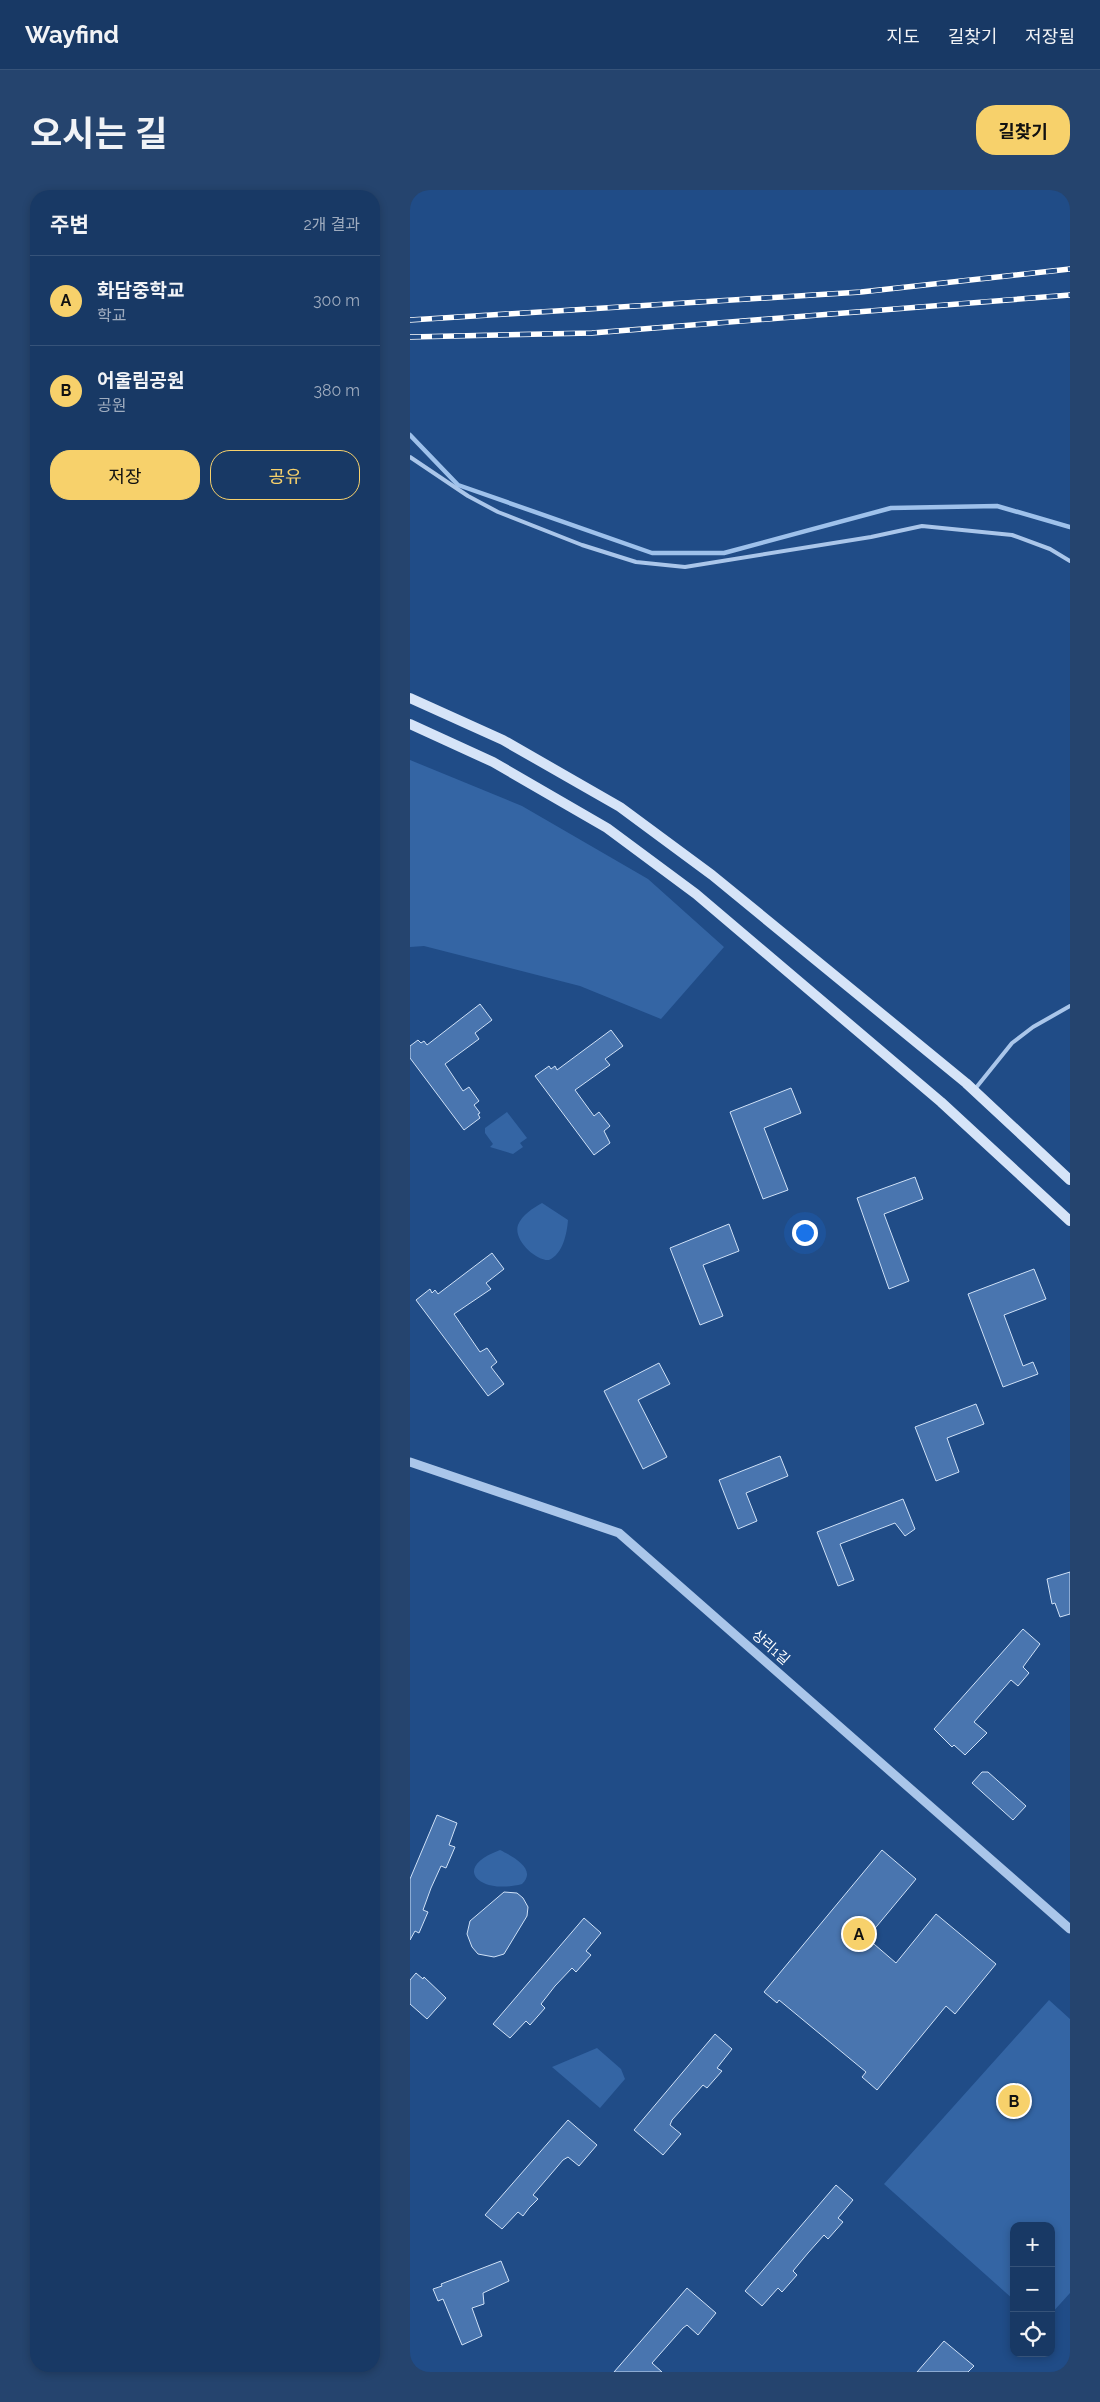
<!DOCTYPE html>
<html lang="ko">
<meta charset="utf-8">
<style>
body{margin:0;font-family:Raleway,"Noto Sans KR",sans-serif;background:#25446e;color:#f1f3f6}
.controls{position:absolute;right:15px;bottom:15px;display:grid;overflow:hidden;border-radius:10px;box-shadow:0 2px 8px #0003}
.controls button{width:45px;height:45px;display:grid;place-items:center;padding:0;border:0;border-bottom:1px solid #365379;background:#183965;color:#f1f3f6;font:25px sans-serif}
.you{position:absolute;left:394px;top:1042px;width:18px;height:18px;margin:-12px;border:4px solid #fff;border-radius:50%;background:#1a73e8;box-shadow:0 0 0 8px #1a73e833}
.badge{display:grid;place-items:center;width:32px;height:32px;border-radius:50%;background:#f7d16b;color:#111;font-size:16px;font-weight:700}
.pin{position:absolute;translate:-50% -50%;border:2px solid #fff;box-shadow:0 1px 5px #0006}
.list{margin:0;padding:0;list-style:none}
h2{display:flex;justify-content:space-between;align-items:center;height:65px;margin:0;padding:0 20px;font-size:21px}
h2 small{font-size:16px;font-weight:400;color:#9facbf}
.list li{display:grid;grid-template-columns:32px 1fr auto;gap:15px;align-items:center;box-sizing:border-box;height:90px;padding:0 20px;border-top:1px solid #365379}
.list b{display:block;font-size:19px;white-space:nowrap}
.list p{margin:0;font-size:16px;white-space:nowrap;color:#9facbf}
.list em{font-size:16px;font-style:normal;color:#9facbf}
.actions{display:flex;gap:10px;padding:15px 20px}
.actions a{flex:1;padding:11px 0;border:1px solid #f7d16b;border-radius:20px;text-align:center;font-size:18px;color:#f7d16b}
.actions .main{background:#f7d16b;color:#111}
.icon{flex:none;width:28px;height:28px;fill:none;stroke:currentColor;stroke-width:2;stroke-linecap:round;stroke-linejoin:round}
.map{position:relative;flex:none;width:660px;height:2182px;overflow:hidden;border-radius:20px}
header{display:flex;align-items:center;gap:30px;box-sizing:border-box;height:70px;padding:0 25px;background:#183965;border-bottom:1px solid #365379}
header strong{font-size:24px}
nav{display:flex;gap:28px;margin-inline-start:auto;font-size:18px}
.intro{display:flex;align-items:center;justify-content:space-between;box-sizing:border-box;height:120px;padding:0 30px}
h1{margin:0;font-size:35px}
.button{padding:12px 22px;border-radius:20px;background:#f7d16b;color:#111;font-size:18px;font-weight:700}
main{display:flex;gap:30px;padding:0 30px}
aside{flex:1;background:#183965;border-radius:20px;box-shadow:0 2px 8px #0003}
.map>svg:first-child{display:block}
.green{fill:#3465a4}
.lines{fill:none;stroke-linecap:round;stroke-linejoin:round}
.stream{stroke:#9ec1eb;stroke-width:4.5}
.building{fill:#4975af;stroke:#cfe1f7}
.service{stroke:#aac6ea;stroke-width:4}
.tertiary{stroke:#aac6ea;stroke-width:9}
.secondary{stroke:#d6e4f8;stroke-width:10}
.rail-casing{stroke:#fff;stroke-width:5.5}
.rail{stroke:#204c87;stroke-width:4;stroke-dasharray:11;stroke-linecap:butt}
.labels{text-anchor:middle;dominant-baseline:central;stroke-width:5;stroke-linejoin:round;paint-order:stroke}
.street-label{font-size:14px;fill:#fff;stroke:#204c87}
</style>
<header>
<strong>Wayfind</strong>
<nav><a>지도</a><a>길찾기</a><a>저장됨</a></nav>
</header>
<div class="intro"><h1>오시는 길</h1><a class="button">길찾기</a></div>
<main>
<aside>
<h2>주변<small>2개 결과</small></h2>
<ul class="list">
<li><span class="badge">A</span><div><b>화담중학교</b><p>학교</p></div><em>300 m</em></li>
<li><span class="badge">B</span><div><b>어울림공원</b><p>공원</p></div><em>380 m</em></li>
</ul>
<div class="actions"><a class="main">저장</a><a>공유</a></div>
</aside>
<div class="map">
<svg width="660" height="2182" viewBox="0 0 660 2182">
<rect width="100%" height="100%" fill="#204c87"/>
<path class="green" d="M0,570L112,616L238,689L314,757L251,829L170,796L14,756L0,757Z
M97,922L117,948L110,953L113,957L103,964L80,957L83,954L75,943V938Z
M132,1013L158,1030C157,1043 153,1064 139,1070C126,1071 103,1050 108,1035C112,1025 123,1018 132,1013Z
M90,1660C102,1666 128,1679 112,1694C72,1705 39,1679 90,1660Z
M639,1810L660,1829V2103L641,2124V2036H604V2110L474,1994Z
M187,1858L211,1879L215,1889L190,1918L142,1877Z"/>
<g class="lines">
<path class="stream" d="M0,245L48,295L242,363H314L481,318L587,316L660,337"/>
</g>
<path class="building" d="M70,814L82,830L65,843L69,849L35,874L53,901L59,897L69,911L64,915L70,923L68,924L70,928L54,940L0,868V856L8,850L11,853L14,851L17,855Z
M201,840L213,856L195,869L200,875L165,900L184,926L189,922L200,936L194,941L200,953L184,965L125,886L139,876L141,879L145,876L147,880Z
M381,898L391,923L354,938L378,1000L353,1009L320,922Z
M505,987L513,1009L474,1024L499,1091L479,1099L447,1008Z
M319,1034L329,1061L293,1075L313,1126L290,1135L260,1058Z
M82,1063L94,1079L76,1093L81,1099L44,1124L70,1162L77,1158L87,1172L81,1177L94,1194L78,1206L6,1110L20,1099L22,1103L25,1100L28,1104Z
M624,1079L636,1109L594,1125L613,1176L623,1172L628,1184L593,1197L558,1104Z
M249,1173L260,1194L228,1210L257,1267L233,1279L194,1201Z
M566,1214L574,1234L537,1248L549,1282L526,1291L505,1237Z
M370,1266L378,1286L336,1303L347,1331L328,1339L309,1290Z
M493,1309L505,1339L495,1346L485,1333L430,1354L444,1390L428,1396L407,1342Z
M660,1382V1424L650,1427L645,1413L642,1414L637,1389Z
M613,1439L630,1454L613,1477L619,1483L608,1496L601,1490L564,1532L577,1543L555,1565L544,1555L542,1557L524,1539Z
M572,1582H578L616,1616L603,1630L562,1593Z
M27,1625L47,1633L39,1655L45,1657L36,1678L31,1676L21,1698L13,1720L18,1722L9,1743L5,1741L0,1750V1689Z
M472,1660L506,1689L457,1748L486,1773L526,1724L586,1774L545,1824L536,1816L467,1900L452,1887L456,1882L369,1810L367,1813L354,1802Z
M94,1702L107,1703L113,1708L118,1717L117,1726L94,1764L84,1767L68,1764L62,1757L57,1744L60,1731Z
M174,1728L191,1743L176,1761L181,1765L166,1782L162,1778L145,1796L131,1814L135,1818L120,1835L116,1831L100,1848L83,1834Z
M6,1783L13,1789L14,1787L36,1808L17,1829L0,1814V1790Z
M305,1844L322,1859L307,1878L312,1881L297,1898L293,1895L262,1930L260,1935L271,1944L253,1965L224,1940Z
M158,1930L187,1955L169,1976L158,1967L153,1970L123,2005L128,2009L119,2018L113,2026L108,2022L92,2039L75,2025Z
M426,1995L443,2010L428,2028L433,2032L418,2049L414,2045L398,2063L383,2081L387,2085L372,2102L368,2098L352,2116L335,2101Z
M91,2071L99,2091L73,2103L74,2114L62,2118L72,2146L52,2155L33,2109L28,2111L23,2099L32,2096L31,2094Z
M277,2098L306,2123L288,2145L277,2135L273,2138L242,2173L252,2182H204Z
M534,2151L564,2176L558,2182H507Z"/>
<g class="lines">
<path class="service" d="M0,267L58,306L88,322L172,355L226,372L275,377L461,347L512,336L602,345L640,359L660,371
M565,899L602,853L623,837L660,816"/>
<path class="tertiary" d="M0,1272L209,1343L660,1739"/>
<path class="secondary" d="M0,508L93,550L210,617L302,685L556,893L660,990
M0,534L83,572L197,638L286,704L531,912L660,1031"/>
<defs>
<path id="rail" d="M0,130L451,102L660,79
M0,147L182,143L660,105"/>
</defs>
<use href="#rail" class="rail-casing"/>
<use href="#rail" class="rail"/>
</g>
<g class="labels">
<g class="street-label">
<text transform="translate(361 1457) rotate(41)">상리1길</text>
</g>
</g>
</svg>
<div class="controls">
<button>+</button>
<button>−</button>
<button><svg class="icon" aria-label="locate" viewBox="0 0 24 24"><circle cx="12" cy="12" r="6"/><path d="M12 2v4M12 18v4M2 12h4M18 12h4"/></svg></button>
</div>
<div class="you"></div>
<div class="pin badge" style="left:449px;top:1744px">A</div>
<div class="pin badge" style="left:604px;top:1911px">B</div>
</div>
</main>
